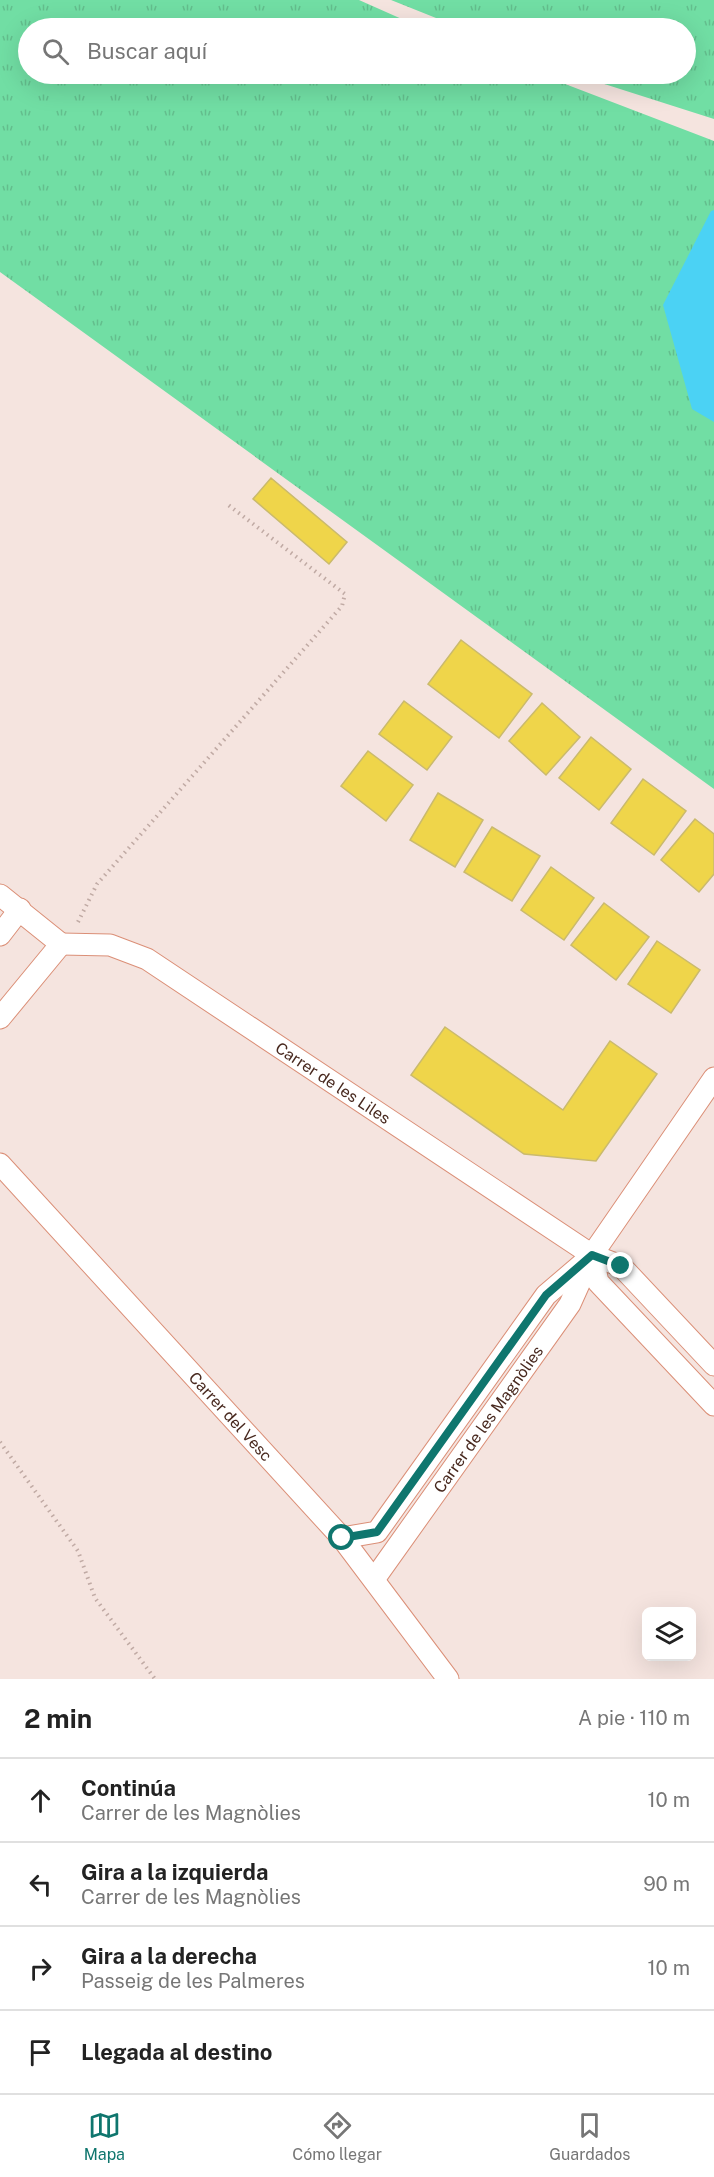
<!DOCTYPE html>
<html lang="es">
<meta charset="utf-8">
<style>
body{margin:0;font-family:"Public Sans",sans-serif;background:#f2f2f2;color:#222}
.controls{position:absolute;right:18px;bottom:18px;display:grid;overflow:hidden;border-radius:9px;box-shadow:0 6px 24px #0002}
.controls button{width:54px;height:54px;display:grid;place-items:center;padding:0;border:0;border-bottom:2px solid #e0e0e0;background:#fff;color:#222;font:30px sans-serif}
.stop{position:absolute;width:18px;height:18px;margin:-14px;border:4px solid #0f766e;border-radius:50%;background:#fff}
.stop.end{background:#0f766e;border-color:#fff;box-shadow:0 2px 6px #0008}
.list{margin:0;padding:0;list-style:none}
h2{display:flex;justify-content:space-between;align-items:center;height:78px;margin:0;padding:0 24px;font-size:26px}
h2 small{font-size:20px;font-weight:400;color:#767676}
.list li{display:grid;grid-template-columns:39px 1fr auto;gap:18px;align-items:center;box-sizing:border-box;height:84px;padding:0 24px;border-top:2px solid #e0e0e0}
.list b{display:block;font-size:22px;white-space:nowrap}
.list p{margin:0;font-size:20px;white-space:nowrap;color:#767676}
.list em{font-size:20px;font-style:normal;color:#767676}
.icon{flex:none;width:33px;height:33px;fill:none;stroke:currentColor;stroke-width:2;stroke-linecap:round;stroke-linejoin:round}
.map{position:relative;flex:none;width:714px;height:1679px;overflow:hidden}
.search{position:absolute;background:#fff;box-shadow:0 6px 24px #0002;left:18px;right:18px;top:18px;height:66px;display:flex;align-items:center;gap:15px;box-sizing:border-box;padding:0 21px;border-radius:33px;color:#767676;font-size:22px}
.sheet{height:414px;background:#fff}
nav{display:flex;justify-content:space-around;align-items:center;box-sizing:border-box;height:84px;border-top:2px solid #e0e0e0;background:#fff;font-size:16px;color:#767676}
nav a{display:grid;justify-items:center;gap:3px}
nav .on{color:#0f766e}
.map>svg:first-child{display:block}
.grass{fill:url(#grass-tufts)}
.water{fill:#4bd2f4}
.building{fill:#efd54a;stroke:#caba6d;stroke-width:1.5}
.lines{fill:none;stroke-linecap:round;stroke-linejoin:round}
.minor-casing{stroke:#db8f77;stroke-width:23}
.path{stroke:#c0aaa4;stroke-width:4;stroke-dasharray:1.5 4.5;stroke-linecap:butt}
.minor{stroke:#fff;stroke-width:21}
.route{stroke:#0f766e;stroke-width:8}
.labels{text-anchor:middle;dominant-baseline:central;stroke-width:4.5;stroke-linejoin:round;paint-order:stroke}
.street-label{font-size:16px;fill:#48291f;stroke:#fff}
</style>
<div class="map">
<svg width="714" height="1679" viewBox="0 0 714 1679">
<defs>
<pattern id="grass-tufts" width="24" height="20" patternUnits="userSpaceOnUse" patternTransform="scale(1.5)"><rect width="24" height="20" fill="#71dea4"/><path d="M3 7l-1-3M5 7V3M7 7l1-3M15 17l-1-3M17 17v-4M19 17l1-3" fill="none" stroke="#63be8d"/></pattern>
</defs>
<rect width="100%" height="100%" fill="#f5e4df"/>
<path class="grass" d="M0,0H359L422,28H28V74H539L714,141V789L0,272Z
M391,0H714V119L573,74H686V28H461Z"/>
<path class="water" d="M714,210V422L692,409L663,305L711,211Z"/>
<path class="building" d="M271,478L347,542L329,564L253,499Z
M461,640L532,694L499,738L428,684Z
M404,701L452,737L427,770L379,734Z
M542,703L580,737L546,775L509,741Z
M591,737L631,769L599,810L559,778Z
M368,751L413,785L386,821L341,786Z
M643,779L686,811L654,855L611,823Z
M438,793L483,820L455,867L410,840Z
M695,819L714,834V874L699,892L661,860Z
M492,827L540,856L512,901L464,872Z
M551,867L594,898L564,940L521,910Z
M604,903L649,937L616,980L571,945Z
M657,941L700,970L671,1013L628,984Z
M445,1027L563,1110L610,1041L657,1074L596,1161L524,1154L411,1075Z"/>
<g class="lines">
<defs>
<g id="minor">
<path d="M0,895L61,944"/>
<path d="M0,935L20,909"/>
<path id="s1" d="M61,944L110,945L147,959L592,1255L621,1266L714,1365"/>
<path d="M0,1018L61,944"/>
<path id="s2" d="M0,1164L342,1538L448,1679"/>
<path d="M592,1255L598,1282L714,1405"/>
<path d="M342,1538L377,1532L546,1295L587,1260"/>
<path id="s3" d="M375,1578L570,1304L592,1255L714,1078"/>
</g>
</defs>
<use href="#minor" class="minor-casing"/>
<path class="path" d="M78,922L97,884L342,606L345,594L227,504
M0,1442L78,1551L95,1598L155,1679"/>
<use href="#minor" class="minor"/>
</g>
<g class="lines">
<path class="route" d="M342,1538L377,1532L546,1295L592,1255L621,1266"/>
</g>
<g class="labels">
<g class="street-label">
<text stroke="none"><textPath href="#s1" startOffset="312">Carrer de les Liles</textPath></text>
<text stroke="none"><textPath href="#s2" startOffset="342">Carrer del Vesc</textPath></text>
<text stroke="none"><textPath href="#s3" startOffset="195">Carrer de les Magnòlies</textPath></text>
</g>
</g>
</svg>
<div class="controls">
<button><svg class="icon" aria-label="layers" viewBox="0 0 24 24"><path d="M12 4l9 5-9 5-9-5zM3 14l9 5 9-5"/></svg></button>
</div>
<div class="stop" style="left:342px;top:1538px"></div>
<div class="stop end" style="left:621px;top:1266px"></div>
<div class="search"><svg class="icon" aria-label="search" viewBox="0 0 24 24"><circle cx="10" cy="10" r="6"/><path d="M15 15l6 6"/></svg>Buscar aquí</div>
</div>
<section class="sheet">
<h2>2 min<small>A pie · 110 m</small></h2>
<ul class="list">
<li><svg class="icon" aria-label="ahead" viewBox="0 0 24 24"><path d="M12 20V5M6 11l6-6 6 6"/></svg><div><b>Continúa</b><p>Carrer de les Magnòlies</p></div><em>10 m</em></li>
<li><svg class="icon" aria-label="left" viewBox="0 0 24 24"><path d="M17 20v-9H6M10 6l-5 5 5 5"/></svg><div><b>Gira a la izquierda</b><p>Carrer de les Magnòlies</p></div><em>90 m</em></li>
<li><svg class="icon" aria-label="right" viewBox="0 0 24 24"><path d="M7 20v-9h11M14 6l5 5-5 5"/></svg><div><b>Gira a la derecha</b><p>Passeig de les Palmeres</p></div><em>10 m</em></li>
<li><svg class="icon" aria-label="arrive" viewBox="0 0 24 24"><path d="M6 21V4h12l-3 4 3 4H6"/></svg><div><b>Llegada al destino</b></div></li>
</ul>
</section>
<nav>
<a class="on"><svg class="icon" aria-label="map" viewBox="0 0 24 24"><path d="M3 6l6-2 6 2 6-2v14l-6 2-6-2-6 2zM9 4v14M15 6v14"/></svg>Mapa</a>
<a><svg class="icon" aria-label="directions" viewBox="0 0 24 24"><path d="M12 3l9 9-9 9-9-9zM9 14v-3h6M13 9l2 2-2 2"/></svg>Cómo llegar</a>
<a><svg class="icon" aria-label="saved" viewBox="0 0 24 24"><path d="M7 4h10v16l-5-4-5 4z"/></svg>Guardados</a>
</nav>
